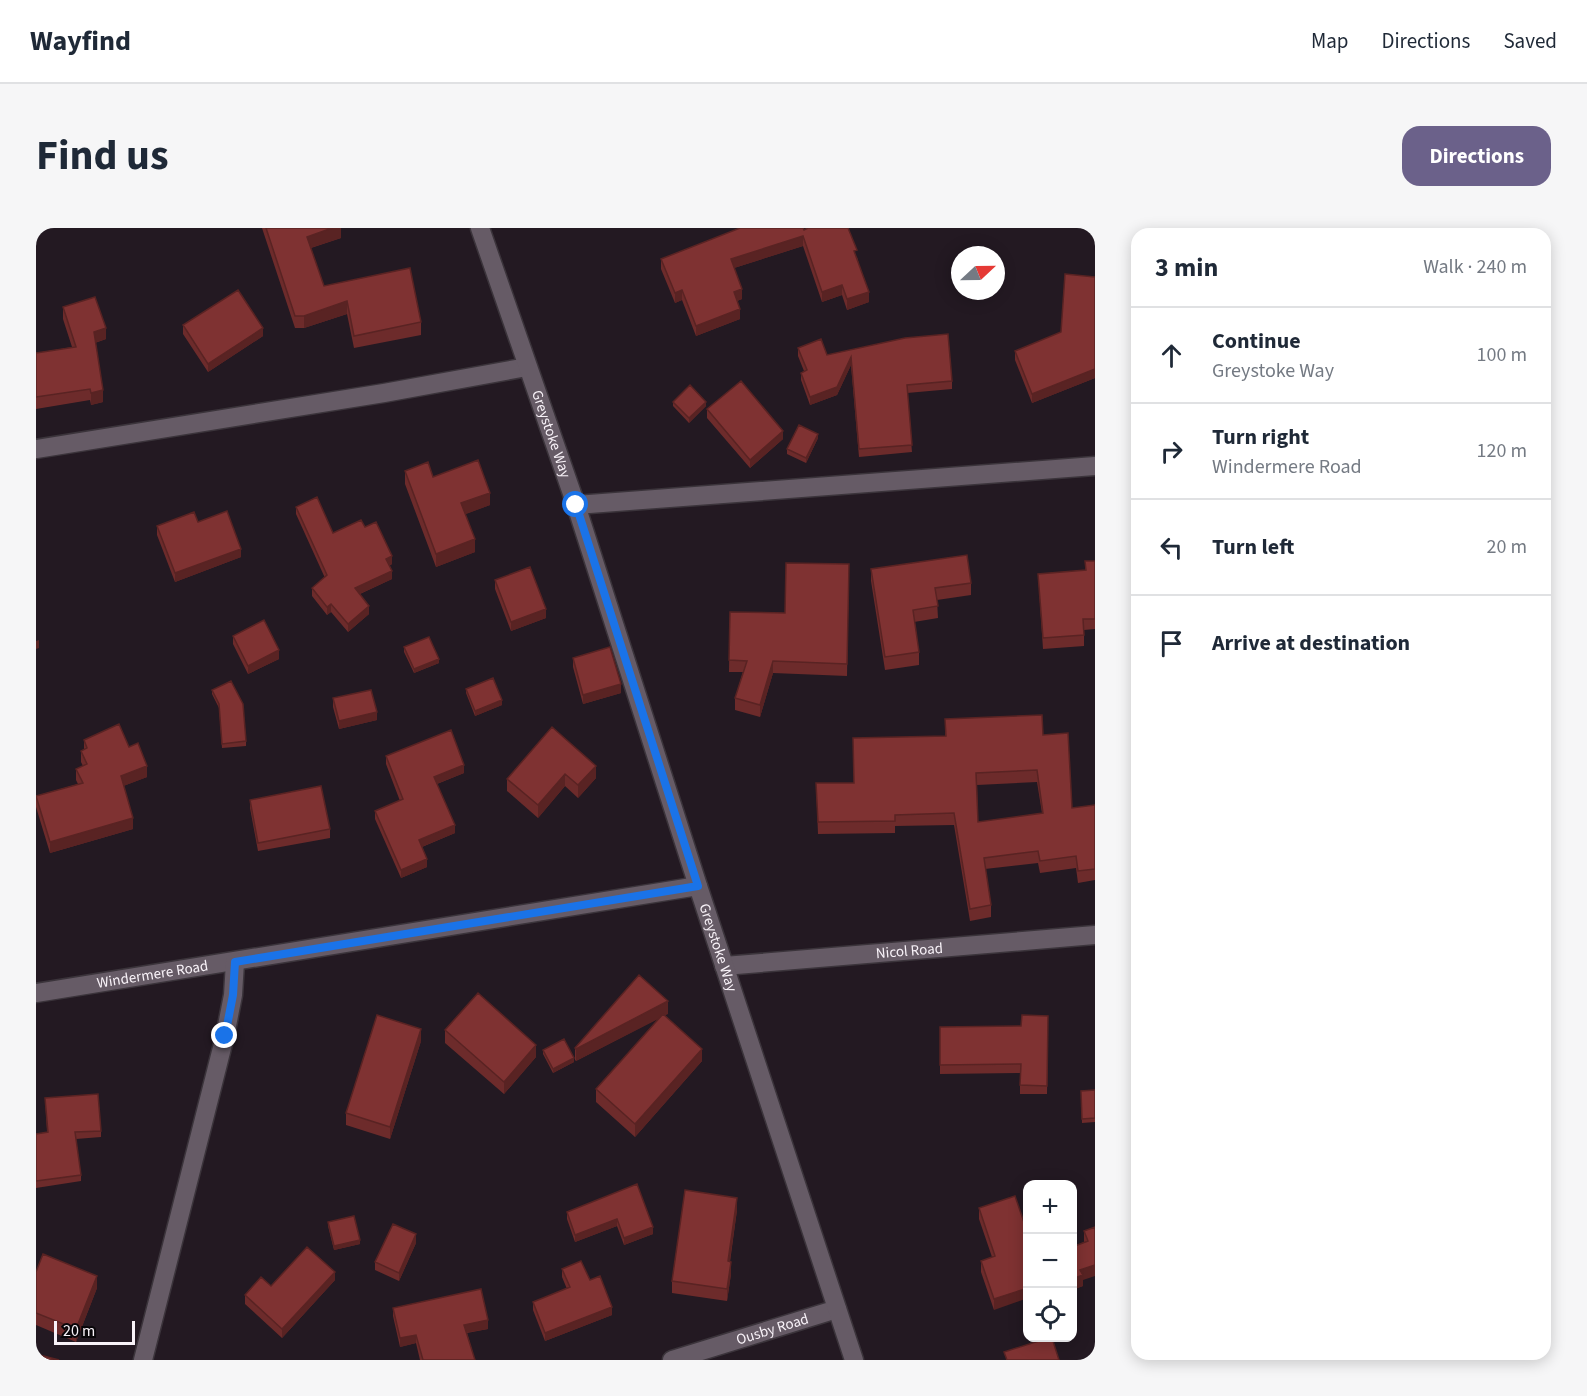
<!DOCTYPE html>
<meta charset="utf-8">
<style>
body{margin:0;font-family:"Source Sans 3",sans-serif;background:#f6f6f7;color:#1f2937}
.controls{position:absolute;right:18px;bottom:18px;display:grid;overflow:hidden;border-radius:12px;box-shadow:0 3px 15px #0003}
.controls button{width:54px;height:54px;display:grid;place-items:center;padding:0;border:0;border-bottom:2px solid #e0e1e3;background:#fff;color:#1f2937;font:30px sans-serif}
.compass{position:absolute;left:915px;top:18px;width:54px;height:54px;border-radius:50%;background:#fff;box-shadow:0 3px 15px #0003;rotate:68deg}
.scale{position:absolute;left:18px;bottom:15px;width:81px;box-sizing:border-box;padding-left:6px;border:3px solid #f8f2f8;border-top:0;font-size:16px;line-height:21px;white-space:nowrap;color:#f8f2f8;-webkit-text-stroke:4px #090609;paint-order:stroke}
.stop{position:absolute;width:18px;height:18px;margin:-14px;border:4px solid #1a73e8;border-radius:50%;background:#fff}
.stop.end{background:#1a73e8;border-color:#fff;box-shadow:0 2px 6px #0008}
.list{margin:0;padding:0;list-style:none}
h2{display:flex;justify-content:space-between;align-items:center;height:78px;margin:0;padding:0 24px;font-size:26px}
h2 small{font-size:20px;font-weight:400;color:#747a83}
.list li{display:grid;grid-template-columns:39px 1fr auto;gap:18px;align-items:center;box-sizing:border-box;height:96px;padding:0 24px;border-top:2px solid #e0e1e3}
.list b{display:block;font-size:22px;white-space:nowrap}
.list p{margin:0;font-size:20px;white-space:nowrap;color:#747a83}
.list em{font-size:20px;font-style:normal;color:#747a83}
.icon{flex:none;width:33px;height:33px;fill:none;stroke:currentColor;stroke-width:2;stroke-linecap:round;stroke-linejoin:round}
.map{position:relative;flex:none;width:1059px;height:1132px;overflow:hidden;border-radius:18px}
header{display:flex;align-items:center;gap:36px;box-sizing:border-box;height:84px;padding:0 30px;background:#fff;border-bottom:2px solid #e0e1e3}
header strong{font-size:28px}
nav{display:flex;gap:33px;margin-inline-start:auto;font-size:21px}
.intro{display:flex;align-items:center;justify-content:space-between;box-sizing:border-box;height:144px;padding:0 36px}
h1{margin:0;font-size:42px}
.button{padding:15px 27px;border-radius:18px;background:#6b618a;color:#fff;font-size:21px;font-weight:700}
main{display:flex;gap:36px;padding:0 36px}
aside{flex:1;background:#fff;border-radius:18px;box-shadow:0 3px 15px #0003}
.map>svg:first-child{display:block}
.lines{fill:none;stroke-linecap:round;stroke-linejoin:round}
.minor-casing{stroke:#3b343b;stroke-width:21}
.tertiary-casing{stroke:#3b343b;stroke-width:21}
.minor{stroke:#665b66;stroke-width:18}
.tertiary{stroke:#665b66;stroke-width:18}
.wall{fill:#6d2b2b;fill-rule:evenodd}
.shaded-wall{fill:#592323}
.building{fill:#7f3232;stroke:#592323;stroke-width:1.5;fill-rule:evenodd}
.route{stroke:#1a73e8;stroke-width:8}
.labels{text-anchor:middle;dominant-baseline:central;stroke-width:6;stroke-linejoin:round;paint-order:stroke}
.street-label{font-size:15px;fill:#f8f2f8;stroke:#090609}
</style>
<header>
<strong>Wayfind</strong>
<nav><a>Map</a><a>Directions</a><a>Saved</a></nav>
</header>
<div class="intro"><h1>Find us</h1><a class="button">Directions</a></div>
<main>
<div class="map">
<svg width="1059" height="1132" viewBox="0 0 1059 1132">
<rect width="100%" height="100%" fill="#231922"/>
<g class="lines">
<defs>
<g id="minor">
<path d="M0,221L348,165L491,139"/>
<path d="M540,277L1059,238"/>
<path id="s1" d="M688,738L1059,707"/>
<path id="s2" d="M0,765L662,658"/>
<path d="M107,1132L189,808L197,767L199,734"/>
<path id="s3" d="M636,1132L801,1081"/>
</g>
<g id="tertiary">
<path id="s4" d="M444,0L540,277L662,658L818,1132"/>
</g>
</defs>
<use href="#minor" class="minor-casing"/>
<use href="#tertiary" class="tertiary-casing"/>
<use href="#minor" class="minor"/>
<use href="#tertiary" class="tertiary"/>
</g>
<path class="wall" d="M226,0H305V10L275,20L288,58L385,94V107L318,120L311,86L268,100H259Z
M768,2L821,29L833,74L811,82L806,67L786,74L767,18L698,40L706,71L701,73L704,91L660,108L646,72L639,75L625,41V31Z
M1059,49V150L996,175L979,132V123L1025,104Z
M27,79L70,111L59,115L67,174L55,177L54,172L0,181V125L36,119L27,91Z
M147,97L227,108L172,144L147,106Z
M762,120L916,153V161L871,165L876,224L823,229L815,137L801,167L774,177L765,152V145L768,143L762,128Z
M637,174L670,178L653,195L637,178Z
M671,181L747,211L714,240L671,190Z
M782,210L770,235L751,226V221Z
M369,243L397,249L454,277L429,286L439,324L400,339L369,256Z
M260,279L297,305L329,299L356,336L353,338L356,351L324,366L333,386L312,404L295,384L291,387L276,368V360L289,350L260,286Z
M162,294L205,329L139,354L121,307V298Z
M1049,333H1059V401L1048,402V418L1007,421L1002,346L1049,342Z
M813,336L811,448L737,445L724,489L699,482V470L707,444H693L694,384L749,385Z
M835,341L935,355V367L901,372L902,390L878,394L883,424V437L849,442L835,353Z
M459,352L510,390L475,403L459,361Z
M197,408L243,431L212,446L197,416Z
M368,419L403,435L378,445L368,424Z
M537,430L585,465L547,476L537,439Z
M430,461L466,477L439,488L430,465Z
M176,462L210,513V518L186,520L183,480L176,466Z
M297,470L341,492L303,501L297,479Z
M909,491L1007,507L1036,580L1059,577V652L1042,655L1040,640L1004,645L1002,635L949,641L955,677V689L934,693L918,597L859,598V605L782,606L780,555H818L909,508ZM1001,554L1006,585L942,594L941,557Z
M516,499L560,550L542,570L529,558L502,590L471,563V551Z
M48,512L93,519L111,549L87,558L97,601L14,625L0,579V568L42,556L40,552V541L47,538L45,534V523L48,522Z
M350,528L428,545L401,556L419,605L386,619L391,639L365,650L339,591V583L364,573L350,536Z
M214,572L294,601V610L222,623L214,580Z
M632,786L629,787L666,833L599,909L560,874V861L623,790L540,833L539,832V820Z
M1012,788L1011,866H984V845L904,846V799L985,798Z
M409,802L500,829L468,866L409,815Z
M385,813L354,911L310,897V885Z
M507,822L538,834L517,845L507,826Z
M1059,862V894L1046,895L1045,863Z
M9,870L65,903V909L40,911L45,947V953L0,960V906L11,904Z
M601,956L617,1006L588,1017L581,998L539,1014L531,991V984Z
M943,980L992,1006L958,1082L945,1044V1033L956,1029L943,991Z
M701,982L694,1034L695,1046L691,1073L636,1065V1053Z
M292,994L324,1016L298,1022L292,998Z
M1059,999L1047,1052V1058L1036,1062V1019L1048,1014V1003Z
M380,1015L363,1053L339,1042V1034Z
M526,1041L554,1052L576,1087L509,1113L497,1082V1074L531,1061L526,1049Z
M0,1044L61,1060L40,1114L0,1097Z
M299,1052L246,1110L209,1076V1067L235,1058Z
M357,1080L452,1101L431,1105L439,1132H384L380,1115L364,1119L357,1088Z"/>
<path class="shaded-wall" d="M296,0H305V10L271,21V9Z
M767,8V18L695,41V31Z
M806,57V67L786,74V64Z
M706,61V71L698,74V64Z
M646,62V72L639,75V65Z
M833,64V74L811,82V71Z
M311,73V86L268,100V88Z
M704,81V91L660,108V98Z
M70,100V111L58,115V104Z
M227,100V108L172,144V136Z
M815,129V137L801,167L774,177V169Z
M1059,141V150L996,175V166Z
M67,162V174L55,177V165Z
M670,174V178L653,195V190Z
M747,203V211L714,240V232Z
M782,206V210L770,235V230Z
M454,265V277L425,288V275Z
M439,311V324L400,339V326Z
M205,321V329L139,354V345Z
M356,328V336L350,339V331Z
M356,343V351L319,368V360Z
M295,376V384L291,387V379Z
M333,378V386L312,404V396Z
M510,381V390L475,403V394Z
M3,412V420L0,421V413Z
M243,422V431L212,446V438Z
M403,431V435L378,445V441Z
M737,433V445L724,489V477Z
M585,456V465L547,476V467Z
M466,472V477L439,488V483Z
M341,484V492L303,501V493Z
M428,537V545L398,557V549Z
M111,538V549L85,559V548Z
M560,538V550L542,570V557Z
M529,546V558L502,590V577Z
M97,590V601L14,625V614Z
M419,597V605L383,620V612Z
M391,631V639L365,650V642Z
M632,773V786L540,833V821Z
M385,801V813L354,911V899Z
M500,817V829L468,866V854Z
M666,821V833L599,909V896Z
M538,830V834L517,845V841Z
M701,970V982L692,1046V1033Z
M581,991V998L539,1014V1007Z
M617,999V1006L588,1017V1010Z
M380,1006V1015L363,1053V1045Z
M324,1012V1016L298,1022V1018Z
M695,1034V1046L691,1073V1061Z
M1059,1037V1048L1047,1052V1058L1036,1062V1051L1044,1042Z
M299,1044V1052L246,1110V1101Z
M61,1048V1060L40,1114V1101Z
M992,1060V1070L958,1082V1071Z
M576,1079V1087L509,1113V1105Z
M452,1092V1101L428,1105V1097Z
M380,1107V1115L364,1119V1110Z"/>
<path class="building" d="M230,0H296L271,9L288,58L374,40L385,94L318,108L311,73L268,88H259Z
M704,0H767L768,2L772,0H812L821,22L818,23L833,64L811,71L806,57L786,64L767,8L695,31L706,61L698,64L704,81L660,98L646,62L639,65L625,31Z
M1029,46L1059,49V141L996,166L979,123L1025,104Z
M202,62L227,100L172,136L147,97Z
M59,69L70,100L58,104L67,162L55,165L54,161L0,169V125L40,119L27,79Z
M912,106L916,153L871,157L876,217L823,221L815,129L801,159L774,169L765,145L771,142L762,120L785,111L791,127L869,110Z
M705,153L747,203L714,232L671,181Z
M654,157L670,174L653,190L637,174Z
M763,197L782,206L770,230L751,221Z
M442,232L454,265L425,275L439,311L400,326L369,243L392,234L397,249Z
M281,269L297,305L325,292L329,299L340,294L356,328L350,331L356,343L319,360L333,378L312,396L295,376L291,379L276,360L291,347L260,279Z
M191,283L205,321L139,345L121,298L158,284L162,294Z
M931,327L935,355L899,360L902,378L877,382L883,424L849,429L835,341Z
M1049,333H1059V391H1047L1048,407L1007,410L1002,346L1050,342Z
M750,335L813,336L811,436L737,433L724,477L699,470L711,433L693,432L694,384L749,385Z
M494,339L510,381L475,394L459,352Z
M228,392L243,422L212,438L197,408Z
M393,409L403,431L378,441L368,419Z
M574,419L585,456L547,467L537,430Z
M457,450L466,472L439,483L430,461Z
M195,453L207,476L210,513L186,516L183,476L176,462Z
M335,462L341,484L303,493L297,470Z
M1006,487L1007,507L1032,505L1036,580L1059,577V641L1042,643L1040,628L1004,633L1002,623L948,630L955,677L934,681L918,585L859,587V593L782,594L780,555H818L817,510L910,508L909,491ZM1001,542L1007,585L942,594L940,545Z
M83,496L93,519L102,515L111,538L85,548L97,590L14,614L0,568L47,555L40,541L51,536L45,523L51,520L48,512Z
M516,499L560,538L542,557L529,546L502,577L471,551Z
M415,502L428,537L398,549L419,597L383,612L391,631L365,642L339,583L367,571L350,528Z
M285,558L294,601L222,615L214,572Z
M603,747L632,773L540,821L539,820Z
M442,765L500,817L468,854L409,802Z
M627,786L666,821L599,896L560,861Z
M341,787L385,801L354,899L310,885Z
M986,787L1012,788L1011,858L984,857L985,836L904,837V799L985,798Z
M528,811L538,830L517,841L507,822Z
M1059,862V890L1046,891L1045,863Z
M62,866L65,903L39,904L45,947L0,953V906L12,904L9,870Z
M601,956L617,999L588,1010L581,991L539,1007L531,984Z
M649,962L701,970L692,1033L695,1034L691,1061L636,1053Z
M979,968L992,1006V1060L958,1071L945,1033L959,1028L943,980Z
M318,988L324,1012L298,1018L292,994Z
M357,996L380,1006L363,1045L339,1034Z
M1059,999V1037L1044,1042L1047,1047L1036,1051V1019L1052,1013L1048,1003Z
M271,1019L299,1044L246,1101L209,1067L225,1049L235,1058Z
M7,1026L61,1048L40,1101L0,1085V1044Z
M545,1033L554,1052L564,1048L576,1079L509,1105L497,1074L534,1059L526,1041Z
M445,1061L452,1092L428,1097L439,1132H387L380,1107L364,1110L357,1080Z
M1012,1110H1016L1023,1132H971L968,1124Z
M0,1126L23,1132H0Z"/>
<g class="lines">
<path class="route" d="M189,808L197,767L199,734L662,658L540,277"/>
</g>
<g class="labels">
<g class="street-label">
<text stroke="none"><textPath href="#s4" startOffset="218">Greystoke Way</textPath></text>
<text stroke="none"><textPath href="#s4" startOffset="758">Greystoke Way</textPath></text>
<text stroke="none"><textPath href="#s1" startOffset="186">Nicol Road</textPath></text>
<text stroke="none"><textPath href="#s2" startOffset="118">Windermere Road</textPath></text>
<text stroke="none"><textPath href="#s3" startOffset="105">Ousby Road</textPath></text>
</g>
</g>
</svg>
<div class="controls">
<button>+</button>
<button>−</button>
<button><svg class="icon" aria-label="locate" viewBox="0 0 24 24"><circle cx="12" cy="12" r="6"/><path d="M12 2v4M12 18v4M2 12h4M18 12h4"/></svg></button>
</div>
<svg class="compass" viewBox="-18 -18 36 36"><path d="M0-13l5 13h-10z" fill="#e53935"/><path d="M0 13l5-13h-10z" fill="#747a83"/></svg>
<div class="scale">20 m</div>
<div class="stop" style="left:540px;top:277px"></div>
<div class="stop end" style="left:189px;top:808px"></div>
</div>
<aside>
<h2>3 min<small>Walk · 240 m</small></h2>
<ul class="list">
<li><svg class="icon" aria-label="ahead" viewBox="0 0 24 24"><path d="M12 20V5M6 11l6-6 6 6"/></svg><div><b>Continue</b><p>Greystoke Way</p></div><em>100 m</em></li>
<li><svg class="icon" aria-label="right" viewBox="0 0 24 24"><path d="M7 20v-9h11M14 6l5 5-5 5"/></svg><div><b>Turn right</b><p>Windermere Road</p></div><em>120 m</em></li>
<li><svg class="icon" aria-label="left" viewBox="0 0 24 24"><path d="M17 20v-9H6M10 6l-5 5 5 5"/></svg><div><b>Turn left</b></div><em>20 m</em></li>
<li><svg class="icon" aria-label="arrive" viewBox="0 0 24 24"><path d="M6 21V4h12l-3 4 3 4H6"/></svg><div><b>Arrive at destination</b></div></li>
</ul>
</aside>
</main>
